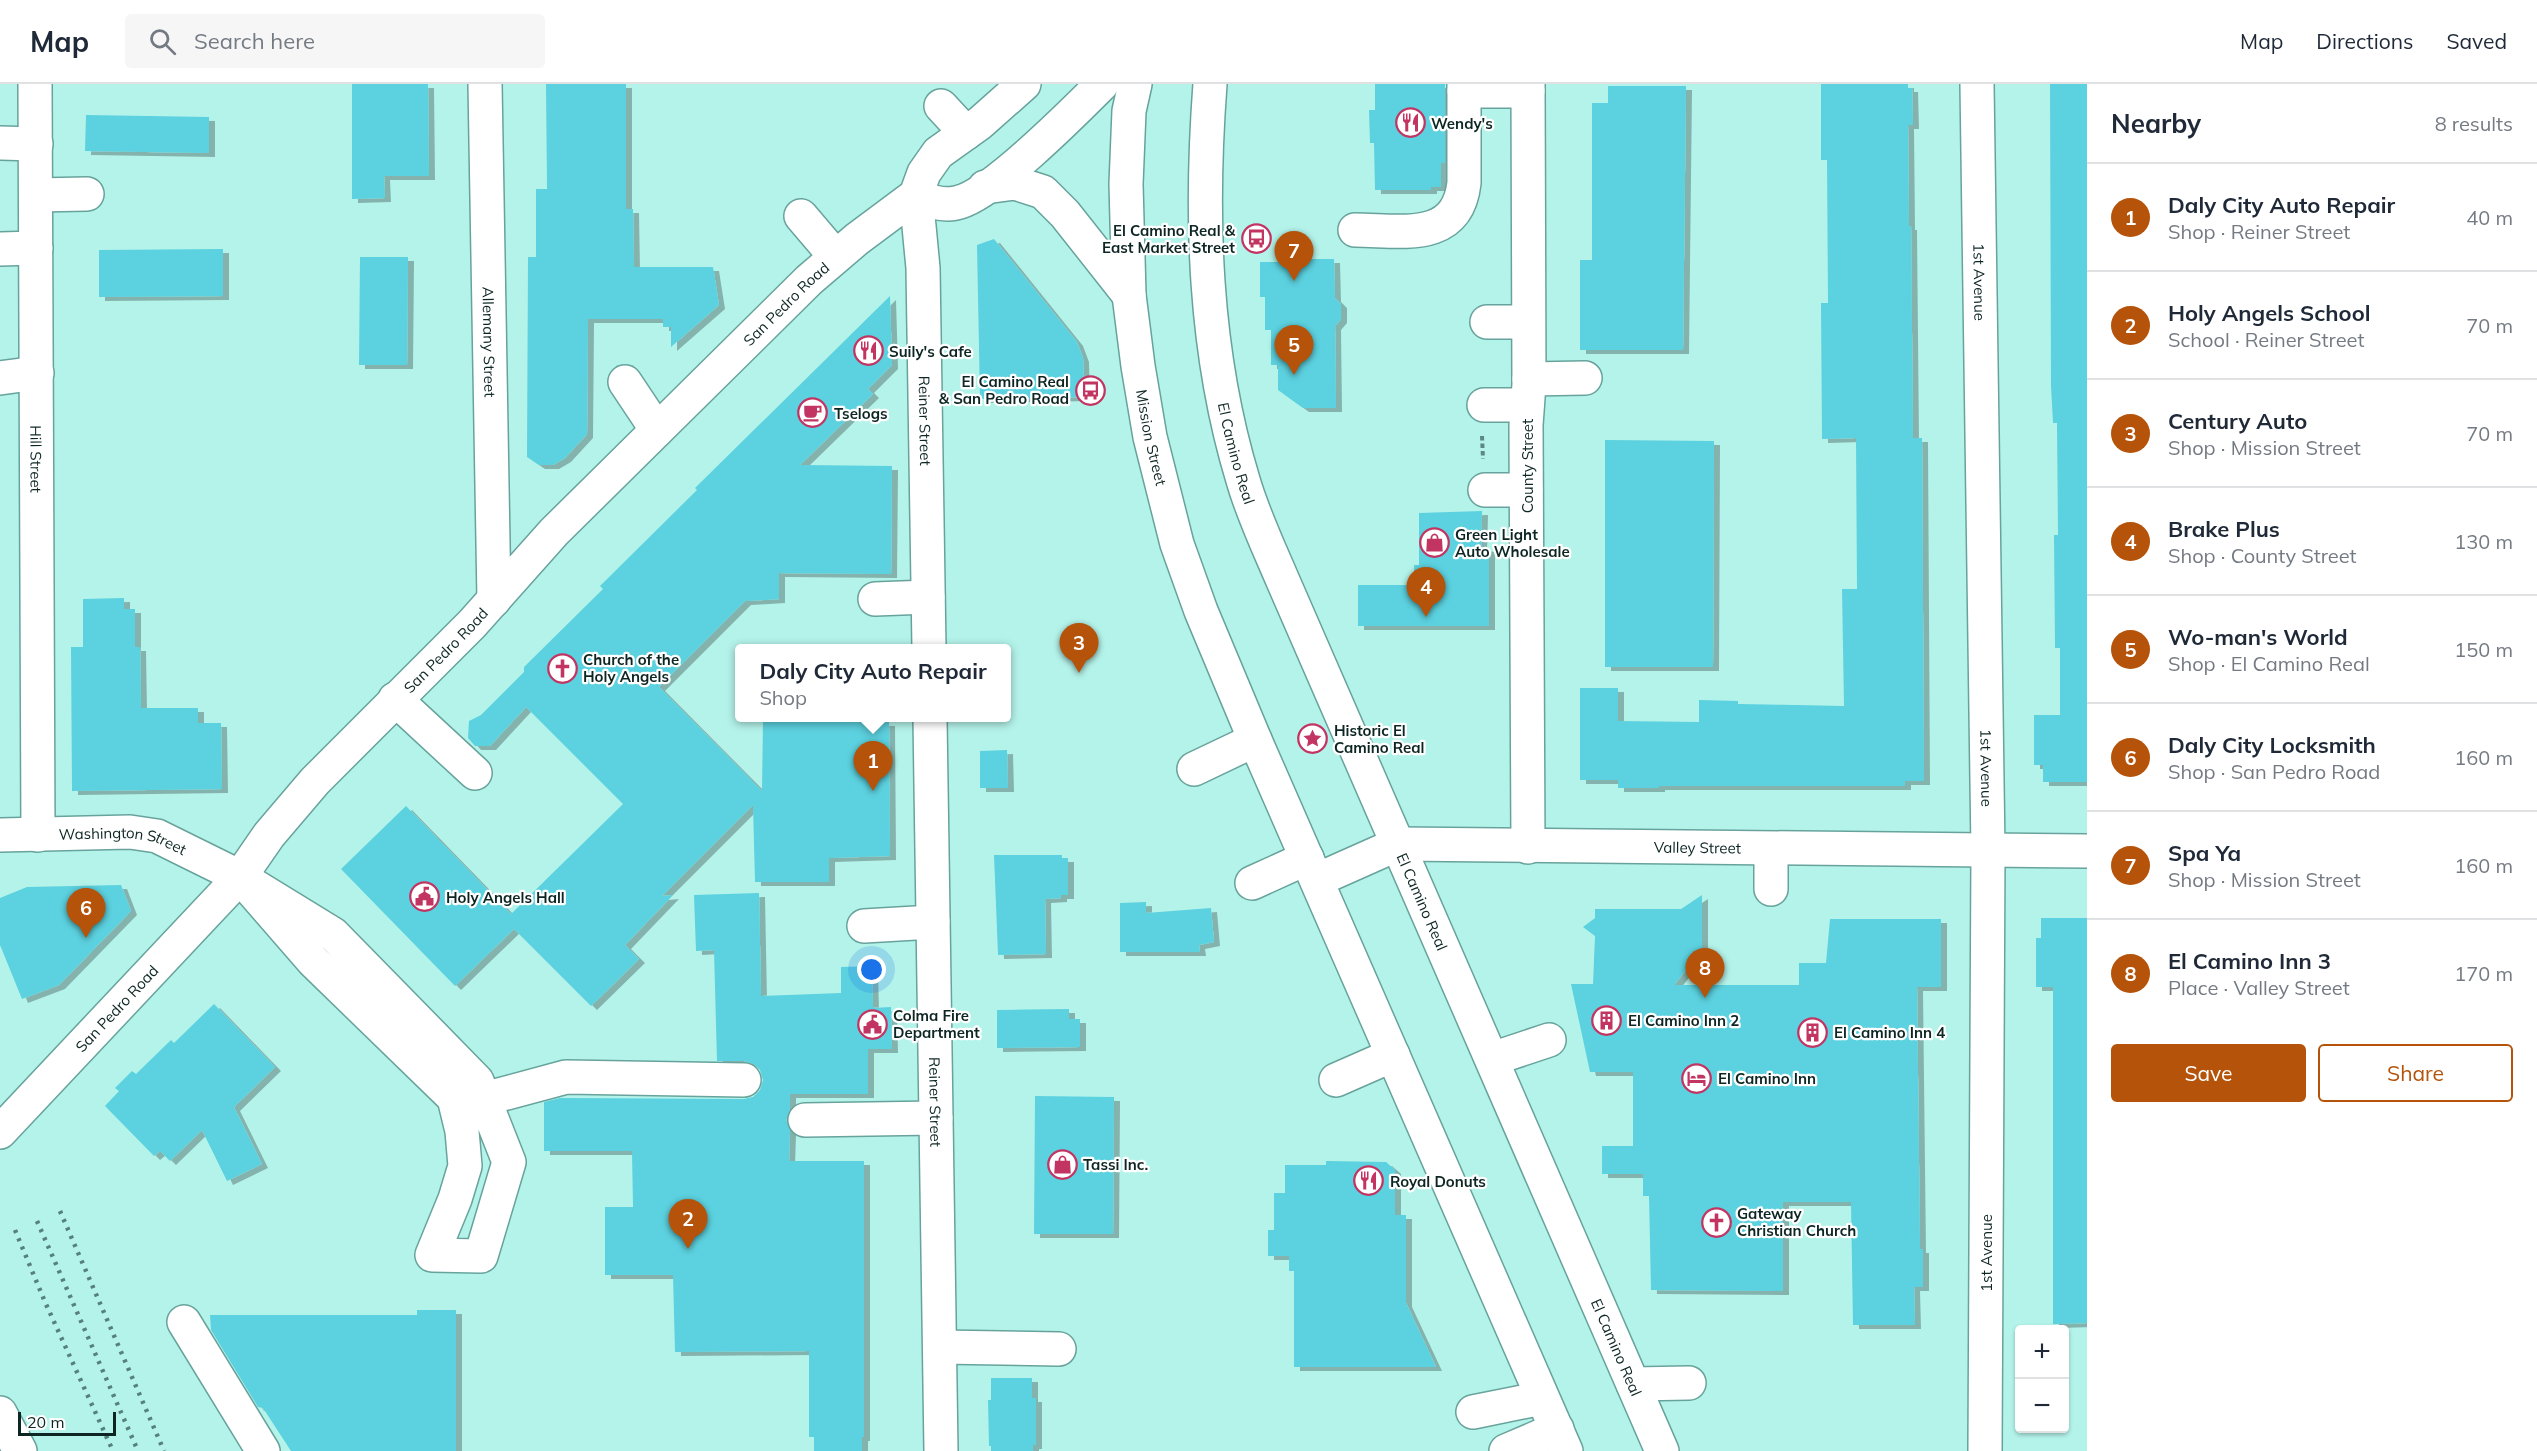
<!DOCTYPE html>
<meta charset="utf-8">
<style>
body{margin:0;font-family:Mulish,sans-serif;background:#f6f6f7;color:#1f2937}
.controls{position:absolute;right:18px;bottom:18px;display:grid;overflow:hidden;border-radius:6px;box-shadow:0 2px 4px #0004}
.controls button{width:54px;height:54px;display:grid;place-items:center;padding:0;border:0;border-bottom:2px solid #e0e1e3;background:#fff;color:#1f2937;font:30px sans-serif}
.scale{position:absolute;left:18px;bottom:15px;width:98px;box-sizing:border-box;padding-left:6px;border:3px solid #0d2623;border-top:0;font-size:16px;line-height:21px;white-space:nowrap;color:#0d2623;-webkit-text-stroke:4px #fff;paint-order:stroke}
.you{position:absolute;left:872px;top:886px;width:21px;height:21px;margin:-15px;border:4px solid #fff;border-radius:50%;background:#1a73e8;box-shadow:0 0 0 9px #1a73e833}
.badge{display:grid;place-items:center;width:39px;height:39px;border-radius:50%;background:#b45309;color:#fff;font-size:20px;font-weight:700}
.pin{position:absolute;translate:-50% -50px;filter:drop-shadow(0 2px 3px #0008)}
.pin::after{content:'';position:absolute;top:32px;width:21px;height:18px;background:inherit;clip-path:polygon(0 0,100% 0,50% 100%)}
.popup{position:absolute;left:735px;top:560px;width:276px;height:78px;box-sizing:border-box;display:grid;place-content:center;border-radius:6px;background:#fff;filter:drop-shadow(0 2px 4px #0005);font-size:20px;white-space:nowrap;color:#747a83}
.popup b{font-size:22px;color:#1f2937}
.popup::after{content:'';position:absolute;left:50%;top:100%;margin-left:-12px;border:12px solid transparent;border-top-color:#fff}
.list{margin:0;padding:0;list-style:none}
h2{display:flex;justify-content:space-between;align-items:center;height:78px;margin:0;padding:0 24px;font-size:26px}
h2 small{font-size:20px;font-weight:400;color:#747a83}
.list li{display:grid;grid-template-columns:39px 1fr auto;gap:18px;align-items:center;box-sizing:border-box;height:108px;padding:0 24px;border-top:2px solid #e0e1e3}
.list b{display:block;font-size:22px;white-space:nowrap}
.list p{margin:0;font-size:20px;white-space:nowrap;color:#747a83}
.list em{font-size:20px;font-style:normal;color:#747a83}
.actions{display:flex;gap:12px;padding:18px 24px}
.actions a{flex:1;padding:14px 0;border:2px solid #b45309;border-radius:6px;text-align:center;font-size:21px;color:#b45309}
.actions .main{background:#b45309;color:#fff}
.icon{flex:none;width:33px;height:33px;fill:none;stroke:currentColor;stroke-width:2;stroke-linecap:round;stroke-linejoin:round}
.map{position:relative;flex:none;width:2087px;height:1367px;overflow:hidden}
header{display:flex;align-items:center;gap:36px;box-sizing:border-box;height:84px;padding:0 30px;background:#fff;border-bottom:2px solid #e0e1e3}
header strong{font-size:28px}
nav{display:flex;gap:33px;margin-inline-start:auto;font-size:21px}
.search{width:420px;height:54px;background:#f6f6f7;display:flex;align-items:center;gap:15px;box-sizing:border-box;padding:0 21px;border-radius:6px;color:#747a83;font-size:22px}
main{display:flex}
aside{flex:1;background:#fff}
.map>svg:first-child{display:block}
.building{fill:#5cd1df;filter:url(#shadow)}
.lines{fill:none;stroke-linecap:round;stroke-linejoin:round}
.minor-casing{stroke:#67a39c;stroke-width:36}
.major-casing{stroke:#67a39c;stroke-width:36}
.path{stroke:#5d8882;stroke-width:4;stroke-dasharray:4.5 3;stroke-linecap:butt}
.minor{stroke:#fff;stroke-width:33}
.major{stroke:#fff;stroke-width:33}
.rail{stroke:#56807a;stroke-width:4.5;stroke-dasharray:3 6;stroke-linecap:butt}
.labels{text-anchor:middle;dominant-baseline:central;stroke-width:4.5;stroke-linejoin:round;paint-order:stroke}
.poi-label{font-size:15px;font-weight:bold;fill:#0d2623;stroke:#fff;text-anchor:start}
.street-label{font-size:15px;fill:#0d2623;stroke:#fff}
</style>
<header>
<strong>Map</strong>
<div class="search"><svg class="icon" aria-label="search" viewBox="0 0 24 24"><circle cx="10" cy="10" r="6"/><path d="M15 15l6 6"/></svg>Search here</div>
<nav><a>Map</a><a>Directions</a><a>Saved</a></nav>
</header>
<main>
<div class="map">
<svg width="2087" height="1367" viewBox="0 0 2087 1367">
<defs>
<filter id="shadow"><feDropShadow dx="6" dy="4" stdDeviation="0" flood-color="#0004"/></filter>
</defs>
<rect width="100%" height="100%" fill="#b4f3ea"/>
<path class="building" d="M352,0H428L429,92H384L385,114L352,115Z
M546,0H626V125H633L634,183H713L719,221L671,263V243H663V235H588L587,350L565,374L553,381H539L527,373L528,173H536V105H547Z
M1375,0H1445V79H1441V103H1431V106H1375L1374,59H1370L1369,26H1375Z
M1821,0H1908V4H1912L1913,41H1908L1909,142H1911L1913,354H1922L1924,697H1905V702H1659V704H1618V696H1580V604H1618V637L1699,638V616L1738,617V620L1844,622L1842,505H1857L1856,354L1822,355L1821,219H1828L1827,76H1821Z
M2050,0H2087V698H2043V681H2034V631H2060V564H2055L2054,451H2058L2057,339H2053L2051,302Z
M1608,2H1686L1683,266H1580V176H1592V19H1608Z
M86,31L209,33V69L85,67Z
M994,155L1077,258L1083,274L1084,313L980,315L977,161Z
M223,165V212L99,213V166Z
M360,173H408L407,281H359Z
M1278,175H1334L1335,214L1341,220V235L1335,242L1336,324H1303L1278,306V281H1271V246H1265V213H1260V178H1278Z
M890,212L892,281L868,305L873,310L800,381L892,382L891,490L779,489V515L745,517L659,603L762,707L763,635L889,638L890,772L829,774V798H755L753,721L662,812L673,811L625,861L639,875L591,922L514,845L455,902L341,785L406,722L511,830L623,720L526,623L490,662H475L468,654L469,637L481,631L524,588V583L603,505L600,502L697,406L695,404Z
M1605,356L1714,357L1713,583H1605Z
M1482,427L1481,463L1489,464V542H1358V501H1415L1414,481H1419V429Z
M124,514V525H135V563H140L141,624H198V639H221L222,705L72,707L71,563H83V515Z
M1007,666L1008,704H980V667Z
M994,771H1062V774H1068V811H1061V814L1045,815L1046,870L998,871Z
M121,801L131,827L59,901L22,915L0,861V814L27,803Z
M759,809L761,912L841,909V883L872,882L873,924L891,923L892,965H868V1010H790V1025L786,1036L790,1047L789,1077H864V1353H862V1367H814V1353H809V1267L675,1268L673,1191H605V1123H633L632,1067H544V1018L560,1014L744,1015L753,1013L760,1006L763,996L760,986L754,980L744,977H717L714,866L696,867L694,811Z
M1702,811V866L1674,901H1799V879H1826L1830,835H1941V903H1917L1920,1165H1923V1203H1914L1915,1241H1853L1851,1118H1783V1207L1651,1206L1649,1112H1643V1090H1602V1062H1633V988H1590L1571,900H1593L1595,852L1583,843L1595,834V825H1681Z
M1146,818V829L1211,824L1214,858L1199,861L1200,868H1120V819Z
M2041,834H2087V1239L2053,1240V903H2036V854H2041Z
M214,920L275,983L234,1023L262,1080L227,1097L202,1046L170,1077L160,1067L154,1072L105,1022L119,1007L115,1004L132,987L136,990L171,956L174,959Z
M1069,925V935H1080V963L997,964V926Z
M1035,1012L1114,1013L1113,1150H1034Z
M1326,1077L1386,1078L1395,1086V1131H1406V1219L1436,1283H1294V1187H1289V1172H1268V1146H1274V1109H1285V1081H1326Z
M417,1226H456V1367H291L263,1324L258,1323L211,1246L210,1231H417Z
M991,1294H1032V1314H1036V1361H1033V1367H991V1362H989L988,1316H991Z"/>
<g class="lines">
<defs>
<g id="minor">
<path id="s1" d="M35,0L38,751"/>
<path id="s2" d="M485,0L494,516"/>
<path d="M1528,0L1529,300L1526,341L1528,763"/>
<path id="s3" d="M1977,0L1988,767L1985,1367"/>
<path d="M1464,7H1528"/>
<path d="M941,22L966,49"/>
<path d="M0,59L36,60"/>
<path d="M36,111L87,110"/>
<path id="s4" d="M916,111L923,184L929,564"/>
<path d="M801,132L835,172"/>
<path d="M1355,146C1400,146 1457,160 1464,99V0"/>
<path d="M0,165L36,164"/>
<path d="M1487,238H1528"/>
<path d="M0,294L37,289"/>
<path d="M1529,295L1585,294"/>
<path d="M625,298L657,346"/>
<path d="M1484,321H1527"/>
<path d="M1485,406H1526"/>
<path d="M875,515L928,513"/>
<path d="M395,615L475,689"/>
<path id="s5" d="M930,634L941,1367"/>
<path d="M1194,685L1255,656"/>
<path id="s6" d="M0,751L130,748L157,752L240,793L333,850L477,997L509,1078L481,1172L432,1171L455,1115L465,1082L462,1047L454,1014L313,877L240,793"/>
<path d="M1771,765V805"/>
<path id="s7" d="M1317,796L1398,760L2087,767"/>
<path d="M1252,799L1307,774"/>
<path d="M864,842L933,838"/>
<path d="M1492,975L1549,956"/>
<path d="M1336,996L1393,971"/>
<path d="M484,1015L566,993L744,996"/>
<path d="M805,1036L936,1034"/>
<path d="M184,1238L263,1367"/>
<path d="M940,1263L1059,1265"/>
<path d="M1633,1300L1689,1299"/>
<path d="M1473,1328L1542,1314"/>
<path d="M0,1329L20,1367"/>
<path d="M1506,1367L1557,1345"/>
</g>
<g id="major">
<path id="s8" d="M1135,0L1129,27L1126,100L1129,211L1138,282L1150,353L1177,460L1201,527L1255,656L1566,1367"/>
<path id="s9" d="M1210,0C1200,133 1204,268 1243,396C1253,431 1269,464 1283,497L1662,1367"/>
<path d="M985,103L1015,99L1043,108L1065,130L1129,211"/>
<path d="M916,111C929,117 941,122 956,119C990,113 1075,27 1102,0"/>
<path id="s10" d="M0,1048L240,793L269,751L315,697L472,540L554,448L809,196L857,155L916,111L924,89L938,69L980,39L1024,0"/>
</g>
</defs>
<use href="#minor" class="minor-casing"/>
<use href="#major" class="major-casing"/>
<path class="path" d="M1482,352L1483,375"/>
<use href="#minor" class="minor"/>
<use href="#major" class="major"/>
<path class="rail" d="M60,1127L164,1367
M37,1137L138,1367
M15,1146L45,1218L113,1367"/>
</g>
<defs>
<symbol id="restaurant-ring" viewBox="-11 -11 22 22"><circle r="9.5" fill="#fff" stroke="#c23563" stroke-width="1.5"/><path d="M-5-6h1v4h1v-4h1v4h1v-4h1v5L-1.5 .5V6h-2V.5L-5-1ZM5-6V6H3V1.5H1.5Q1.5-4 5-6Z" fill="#c23563"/></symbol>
<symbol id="bus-ring" viewBox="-11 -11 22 22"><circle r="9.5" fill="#fff" stroke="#c23563" stroke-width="1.5"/><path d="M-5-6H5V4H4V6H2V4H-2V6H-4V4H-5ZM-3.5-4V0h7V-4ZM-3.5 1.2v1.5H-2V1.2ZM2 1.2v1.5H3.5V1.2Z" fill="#c23563"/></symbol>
<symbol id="cafe-ring" viewBox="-11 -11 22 22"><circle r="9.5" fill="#fff" stroke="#c23563" stroke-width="1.5"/><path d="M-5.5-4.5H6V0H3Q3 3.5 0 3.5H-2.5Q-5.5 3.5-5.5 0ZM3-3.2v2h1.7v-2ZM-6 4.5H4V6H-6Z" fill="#c23563"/></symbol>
<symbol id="shop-ring" viewBox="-11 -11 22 22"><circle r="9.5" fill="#fff" stroke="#c23563" stroke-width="1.5"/><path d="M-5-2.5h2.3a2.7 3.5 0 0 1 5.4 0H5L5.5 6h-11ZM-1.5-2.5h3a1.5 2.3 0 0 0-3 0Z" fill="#c23563"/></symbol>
<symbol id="church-ring" viewBox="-11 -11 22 22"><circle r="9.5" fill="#fff" stroke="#c23563" stroke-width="1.5"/><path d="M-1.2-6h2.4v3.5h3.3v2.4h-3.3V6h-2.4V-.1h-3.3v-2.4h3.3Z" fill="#c23563"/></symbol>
<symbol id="sight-ring" viewBox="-11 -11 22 22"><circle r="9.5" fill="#fff" stroke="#c23563" stroke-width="1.5"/><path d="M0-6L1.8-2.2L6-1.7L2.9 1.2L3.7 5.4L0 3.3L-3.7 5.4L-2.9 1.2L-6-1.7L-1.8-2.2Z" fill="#c23563"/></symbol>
<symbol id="civic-ring" viewBox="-11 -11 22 22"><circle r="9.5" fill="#fff" stroke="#c23563" stroke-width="1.5"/><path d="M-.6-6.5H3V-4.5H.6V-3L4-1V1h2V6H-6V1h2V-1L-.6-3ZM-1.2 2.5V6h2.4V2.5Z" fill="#c23563"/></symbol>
<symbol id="building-ring" viewBox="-11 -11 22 22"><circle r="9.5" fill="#fff" stroke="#c23563" stroke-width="1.5"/><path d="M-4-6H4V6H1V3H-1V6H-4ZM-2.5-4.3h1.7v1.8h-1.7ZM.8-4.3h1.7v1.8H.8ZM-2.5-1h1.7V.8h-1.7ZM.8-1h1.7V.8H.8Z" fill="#c23563"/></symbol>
<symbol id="hotel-ring" viewBox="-11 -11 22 22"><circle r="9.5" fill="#fff" stroke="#c23563" stroke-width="1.5"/><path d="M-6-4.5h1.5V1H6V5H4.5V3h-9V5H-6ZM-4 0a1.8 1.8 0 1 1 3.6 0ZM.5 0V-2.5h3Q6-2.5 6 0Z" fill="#c23563"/></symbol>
</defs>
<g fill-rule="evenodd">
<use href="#restaurant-ring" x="1394" y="22" width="33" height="33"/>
<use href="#bus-ring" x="1240" y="138" width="33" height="33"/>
<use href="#restaurant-ring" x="852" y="250" width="33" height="33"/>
<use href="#bus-ring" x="1074" y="290" width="33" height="33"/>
<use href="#cafe-ring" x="796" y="312" width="33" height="33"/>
<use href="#shop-ring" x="1418" y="442" width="33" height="33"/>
<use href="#church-ring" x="546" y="568" width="33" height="33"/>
<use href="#sight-ring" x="1296" y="638" width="33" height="33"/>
<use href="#civic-ring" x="408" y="796" width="33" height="33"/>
<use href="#building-ring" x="1590" y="920" width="33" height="33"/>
<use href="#civic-ring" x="856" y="924" width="33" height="33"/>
<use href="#building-ring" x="1796" y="932" width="33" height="33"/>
<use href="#hotel-ring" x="1680" y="978" width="33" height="33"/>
<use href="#shop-ring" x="1046" y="1064" width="33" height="33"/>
<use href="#restaurant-ring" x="1352" y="1080" width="33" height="33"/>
<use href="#church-ring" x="1700" y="1122" width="33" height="33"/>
</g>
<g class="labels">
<g class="poi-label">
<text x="1431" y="39">Wendy's</text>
<text x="1235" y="146" text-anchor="end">El Camino Real &amp;<tspan x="1235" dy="17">East Market Street</tspan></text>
<text x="889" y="267">Suily's Cafe</text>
<text x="1069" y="297" text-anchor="end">El Camino Real<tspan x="1069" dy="17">&amp; San Pedro Road</tspan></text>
<text x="834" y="329">Tselogs</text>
<text x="1455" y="450">Green Light<tspan x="1455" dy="17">Auto Wholesale</tspan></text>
<text x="583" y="575">Church of the<tspan x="583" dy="17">Holy Angels</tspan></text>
<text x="1334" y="646">Historic El<tspan x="1334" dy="17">Camino Real</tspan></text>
<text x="446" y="813">Holy Angels Hall</text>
<text x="893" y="931">Colma Fire<tspan x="893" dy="17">Department</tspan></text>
<text x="1628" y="936">El Camino Inn 2</text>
<text x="1834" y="948">El Camino Inn 4</text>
<text x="1718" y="994">El Camino Inn</text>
<text x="1083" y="1080">Tassi Inc.</text>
<text x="1390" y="1097">Royal Donuts</text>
<text x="1737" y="1129">Gateway<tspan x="1737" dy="17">Christian Church</tspan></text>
</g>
<g class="street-label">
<text stroke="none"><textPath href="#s3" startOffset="198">1st Avenue</textPath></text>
<text stroke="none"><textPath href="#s10" startOffset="1143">San Pedro Road</textPath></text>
<text stroke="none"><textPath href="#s2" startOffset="258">Allemany Street</textPath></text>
<text stroke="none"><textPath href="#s4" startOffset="226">Reiner Street</textPath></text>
<text stroke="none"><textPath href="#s8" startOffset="356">Mission Street</textPath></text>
<text stroke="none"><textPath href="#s9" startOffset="372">El Camino Real</textPath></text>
<text stroke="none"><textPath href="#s1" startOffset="375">Hill Street</textPath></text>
<text transform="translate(1527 382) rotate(-90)">County Street</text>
<text stroke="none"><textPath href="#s10" startOffset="657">San Pedro Road</textPath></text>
<text stroke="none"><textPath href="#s3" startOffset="684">1st Avenue</textPath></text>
<text stroke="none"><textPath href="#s6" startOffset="124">Washington Street</textPath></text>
<text stroke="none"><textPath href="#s7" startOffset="388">Valley Street</textPath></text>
<text stroke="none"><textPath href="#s9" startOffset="858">El Camino Real</textPath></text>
<text stroke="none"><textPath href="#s10" startOffset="170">San Pedro Road</textPath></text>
<text stroke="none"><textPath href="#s5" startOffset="384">Reiner Street</textPath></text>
<text transform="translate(1986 1169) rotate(-90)">1st Avenue</text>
<text stroke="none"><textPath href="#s9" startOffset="1344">El Camino Real</textPath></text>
</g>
</g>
</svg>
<div class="controls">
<button>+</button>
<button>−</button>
</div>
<div class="scale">20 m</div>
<div class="you"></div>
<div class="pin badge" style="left:873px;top:707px">1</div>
<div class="popup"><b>Daly City Auto Repair</b>Shop</div>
<div class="pin badge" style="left:688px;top:1165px">2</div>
<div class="pin badge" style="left:1079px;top:589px">3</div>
<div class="pin badge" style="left:1426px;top:533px">4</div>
<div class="pin badge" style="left:1294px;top:291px">5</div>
<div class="pin badge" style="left:86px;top:854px">6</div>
<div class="pin badge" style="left:1294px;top:197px">7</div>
<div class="pin badge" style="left:1705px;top:914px">8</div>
</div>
<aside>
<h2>Nearby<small>8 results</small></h2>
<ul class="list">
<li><span class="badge">1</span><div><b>Daly City Auto Repair</b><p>Shop · Reiner Street</p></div><em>40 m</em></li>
<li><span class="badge">2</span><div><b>Holy Angels School</b><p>School · Reiner Street</p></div><em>70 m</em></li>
<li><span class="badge">3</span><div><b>Century Auto</b><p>Shop · Mission Street</p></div><em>70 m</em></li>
<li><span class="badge">4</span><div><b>Brake Plus</b><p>Shop · County Street</p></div><em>130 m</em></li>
<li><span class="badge">5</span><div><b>Wo-man's World</b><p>Shop · El Camino Real</p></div><em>150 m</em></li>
<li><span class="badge">6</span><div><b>Daly City Locksmith</b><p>Shop · San Pedro Road</p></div><em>160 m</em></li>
<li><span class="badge">7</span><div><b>Spa Ya</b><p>Shop · Mission Street</p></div><em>160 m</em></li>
<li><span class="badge">8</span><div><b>El Camino Inn 3</b><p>Place · Valley Street</p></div><em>170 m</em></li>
</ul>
<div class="actions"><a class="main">Save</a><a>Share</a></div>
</aside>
</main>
